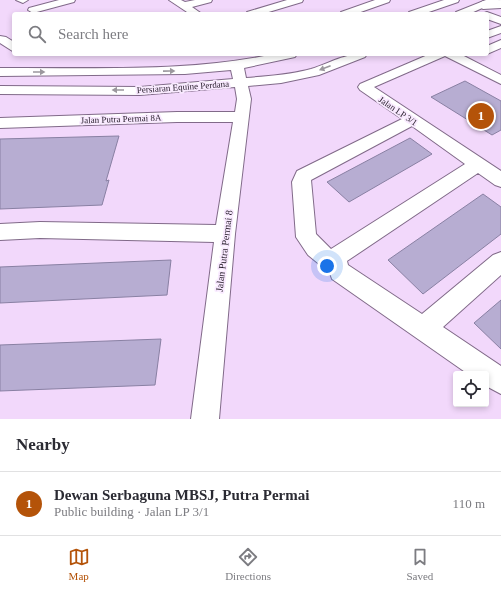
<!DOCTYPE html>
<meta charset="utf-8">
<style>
body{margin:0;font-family:Georgia,serif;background:#f2f2f3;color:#2b2b33}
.controls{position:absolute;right:12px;bottom:12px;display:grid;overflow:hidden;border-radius:4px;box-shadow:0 2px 6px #0003}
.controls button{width:36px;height:36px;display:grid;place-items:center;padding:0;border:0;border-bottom:1px solid #e1e1e2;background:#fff;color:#2b2b33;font:20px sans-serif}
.you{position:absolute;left:327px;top:266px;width:14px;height:14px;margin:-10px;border:3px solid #fff;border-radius:50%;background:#1a73e8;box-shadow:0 0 0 6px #1a73e833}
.badge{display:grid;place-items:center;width:26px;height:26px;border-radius:50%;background:#b45309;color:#fff;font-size:13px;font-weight:700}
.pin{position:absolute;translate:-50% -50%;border:2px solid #fff;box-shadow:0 1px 4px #0006}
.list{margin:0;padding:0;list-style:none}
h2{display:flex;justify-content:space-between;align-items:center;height:52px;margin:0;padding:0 16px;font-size:17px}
h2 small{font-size:13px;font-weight:400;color:#7c7c81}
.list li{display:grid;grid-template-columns:26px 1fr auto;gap:12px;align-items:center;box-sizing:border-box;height:64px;padding:0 16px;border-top:1px solid #e1e1e2}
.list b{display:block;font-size:15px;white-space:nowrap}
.list p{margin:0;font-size:13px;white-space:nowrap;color:#7c7c81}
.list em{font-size:13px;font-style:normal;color:#7c7c81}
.icon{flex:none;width:22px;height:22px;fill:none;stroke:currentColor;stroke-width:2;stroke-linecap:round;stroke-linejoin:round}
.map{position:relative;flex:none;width:501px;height:419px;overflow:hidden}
.search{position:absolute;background:#fff;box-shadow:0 2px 6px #0003;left:12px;right:12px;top:12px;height:44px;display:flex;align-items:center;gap:10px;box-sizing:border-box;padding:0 14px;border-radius:4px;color:#7c7c81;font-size:15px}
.sheet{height:116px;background:#fff}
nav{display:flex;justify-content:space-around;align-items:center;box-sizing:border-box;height:56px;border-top:1px solid #e1e1e2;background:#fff;font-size:11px;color:#7c7c81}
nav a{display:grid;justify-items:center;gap:2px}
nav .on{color:#b45309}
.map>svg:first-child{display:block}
.building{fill:#b7add2;stroke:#8980a3}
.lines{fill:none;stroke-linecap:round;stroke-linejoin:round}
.minor-casing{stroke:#816a89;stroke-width:2}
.major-casing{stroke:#816a89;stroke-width:2}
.minor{fill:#fff;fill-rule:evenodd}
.major{fill:#fff;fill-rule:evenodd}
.oneway{fill:#9c989e}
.labels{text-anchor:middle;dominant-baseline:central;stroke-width:3.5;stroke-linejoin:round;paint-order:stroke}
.far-street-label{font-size:9px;fill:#241b28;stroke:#f9eaff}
.street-label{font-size:10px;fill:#241b28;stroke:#f9eaff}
</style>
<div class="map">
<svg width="501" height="419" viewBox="0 0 501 419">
<rect width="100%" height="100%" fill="#f2d8fb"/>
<path class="building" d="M465,81L501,101V130L492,135L431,97Z
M119,136L106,181L109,180L102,205L0,209V139Z
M410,138L432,154L349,202L327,182Z
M483,194L501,207V234L423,294L388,260Z
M171,260L167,295L0,303V267Z
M501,300V349L474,323Z
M161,339L155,385L0,391V345Z"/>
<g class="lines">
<defs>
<path id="minor" d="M16,0H28L23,3Z
M59,0H75L74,2L33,13L28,10L29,8Z
M169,0H181L185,2L195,0H212L211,2L192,7L202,14H190Z
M287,0H303L302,2L262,14H246L247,12Z
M375,0H390L389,2L355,14H340L341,12Z
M444,0H459L458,2L423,14H408L409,12Z
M486,0H500L469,14H455L456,12Z
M487,12L501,17V24L487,19V14H482Z
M501,26V33L487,38V31Z
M0,36L6,37L14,42V52L0,43Z
M501,40V48L487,54V46Z
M274,54H297L295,57L244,68L246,78C268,76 290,75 311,69C333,62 342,54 367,54L365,57L319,75L281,83L248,86L251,99L235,234L219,419H191L214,242L40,238L0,240V224L40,222L216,225L233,122H177L0,128V118L177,112H235L237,99L235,87L140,95L0,94V86L140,87L233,79L231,70L185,74L0,76V68C90,67 186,73 274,54Z
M430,54H460L501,75V84L445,56L374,87L501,171V187L495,185L478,173L347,261L348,265L422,314L493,255L501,252V275L443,327L501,366V394L486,386V374H468L332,279L330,273L308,255L296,237L292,182L297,171L402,119L360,90L358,87L360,84ZM412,126L465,164L331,249L316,234L311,180Z"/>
<path id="major" d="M501,0V8L483,9L477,5L483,1Z"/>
</defs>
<use href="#minor" class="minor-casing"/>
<use href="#major" class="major-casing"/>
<use href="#minor" class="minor"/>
<use href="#major" class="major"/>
</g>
<defs><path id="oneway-solid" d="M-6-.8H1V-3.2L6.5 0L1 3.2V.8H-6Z"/></defs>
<g class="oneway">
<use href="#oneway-solid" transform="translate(325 68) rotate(159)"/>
<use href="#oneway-solid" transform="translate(169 71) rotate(-1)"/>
<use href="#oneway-solid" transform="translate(39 72)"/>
<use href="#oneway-solid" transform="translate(118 90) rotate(-180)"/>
</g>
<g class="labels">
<g class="far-street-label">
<text transform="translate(183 87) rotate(-4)">Persiaran Equine Perdana</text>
<text transform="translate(398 111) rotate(34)">Jalan LP 3/1</text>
<text transform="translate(121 119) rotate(-2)">Jalan Putra Permai 8A</text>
</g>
<g class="street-label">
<text transform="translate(224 251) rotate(-83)">Jalan Putra Permai 8</text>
</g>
</g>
</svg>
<div class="controls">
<button><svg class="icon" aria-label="locate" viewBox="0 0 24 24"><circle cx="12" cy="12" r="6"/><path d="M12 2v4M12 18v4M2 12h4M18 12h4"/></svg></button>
</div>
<div class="you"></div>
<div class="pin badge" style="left:481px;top:116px">1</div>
<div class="search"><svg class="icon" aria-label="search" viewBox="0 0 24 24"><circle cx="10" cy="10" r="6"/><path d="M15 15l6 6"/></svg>Search here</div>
</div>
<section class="sheet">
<h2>Nearby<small></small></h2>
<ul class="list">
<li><span class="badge">1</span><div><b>Dewan Serbaguna MBSJ, Putra Permai</b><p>Public building · Jalan LP 3/1</p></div><em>110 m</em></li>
</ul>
</section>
<nav>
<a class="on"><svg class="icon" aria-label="map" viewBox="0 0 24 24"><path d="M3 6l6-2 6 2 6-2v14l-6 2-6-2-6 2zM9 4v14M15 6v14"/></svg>Map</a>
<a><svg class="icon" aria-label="directions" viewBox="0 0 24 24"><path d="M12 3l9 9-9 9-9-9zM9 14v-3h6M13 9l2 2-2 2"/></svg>Directions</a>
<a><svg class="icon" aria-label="saved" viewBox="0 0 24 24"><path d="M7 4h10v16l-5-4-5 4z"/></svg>Saved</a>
</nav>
